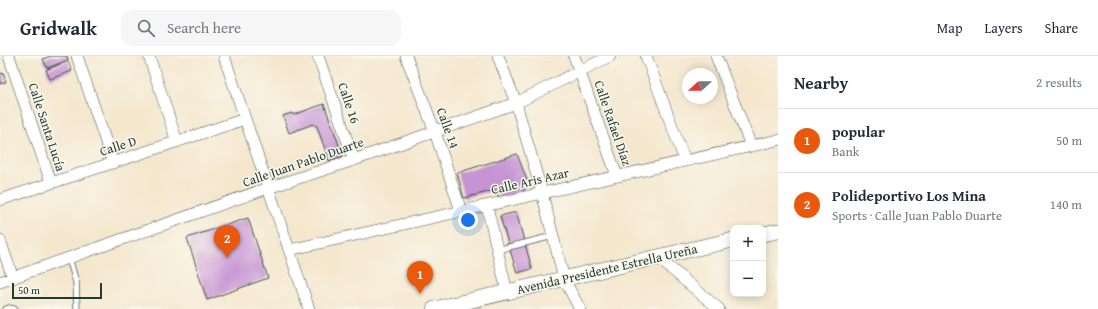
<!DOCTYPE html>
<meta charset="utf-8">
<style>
body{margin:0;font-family:"Gentium Book Plus",serif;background:#f6f6f7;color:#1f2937}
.controls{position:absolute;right:12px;bottom:12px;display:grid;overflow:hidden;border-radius:8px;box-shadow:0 2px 10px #0003}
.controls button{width:36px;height:36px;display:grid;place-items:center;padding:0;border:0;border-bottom:1px solid #e0e1e3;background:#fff;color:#1f2937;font:20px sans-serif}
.compass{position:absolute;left:682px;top:12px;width:36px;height:36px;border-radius:50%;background:#fff;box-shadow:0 2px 10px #0003;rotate:249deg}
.scale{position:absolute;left:12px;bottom:10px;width:90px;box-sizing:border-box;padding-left:4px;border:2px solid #1f3d34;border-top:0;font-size:11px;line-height:14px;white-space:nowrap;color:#1f3d34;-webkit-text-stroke:3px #fbf7ec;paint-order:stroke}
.you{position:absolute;left:468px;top:164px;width:14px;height:14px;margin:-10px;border:3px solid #fff;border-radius:50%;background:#1a73e8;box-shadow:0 0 0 6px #1a73e833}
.badge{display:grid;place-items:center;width:26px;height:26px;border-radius:50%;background:#ea580c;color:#fff;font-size:13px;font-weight:700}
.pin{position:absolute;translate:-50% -33px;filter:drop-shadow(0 1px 2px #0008)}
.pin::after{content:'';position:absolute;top:21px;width:14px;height:12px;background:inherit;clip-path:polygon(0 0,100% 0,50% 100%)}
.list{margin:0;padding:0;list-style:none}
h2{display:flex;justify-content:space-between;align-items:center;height:52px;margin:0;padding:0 16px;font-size:17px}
h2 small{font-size:13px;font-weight:400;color:#747a83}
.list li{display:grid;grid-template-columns:26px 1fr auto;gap:12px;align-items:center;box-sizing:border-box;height:64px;padding:0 16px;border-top:1px solid #e0e1e3}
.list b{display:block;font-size:15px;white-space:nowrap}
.list p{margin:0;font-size:13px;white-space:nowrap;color:#747a83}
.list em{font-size:13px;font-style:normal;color:#747a83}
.icon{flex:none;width:22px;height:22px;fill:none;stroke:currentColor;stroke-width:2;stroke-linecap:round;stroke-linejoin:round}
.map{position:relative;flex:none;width:778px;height:253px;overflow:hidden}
header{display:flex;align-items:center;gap:24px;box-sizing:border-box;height:56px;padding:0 20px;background:#fff;border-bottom:1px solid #e0e1e3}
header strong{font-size:19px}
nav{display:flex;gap:22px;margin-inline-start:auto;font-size:14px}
.search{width:280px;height:36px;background:#f6f6f7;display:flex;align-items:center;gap:10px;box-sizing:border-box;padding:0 14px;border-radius:12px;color:#747a83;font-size:15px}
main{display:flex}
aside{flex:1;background:#fff}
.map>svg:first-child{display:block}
.building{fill:#c693d4}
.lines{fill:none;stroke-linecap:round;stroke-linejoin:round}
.service-casing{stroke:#3f564b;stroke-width:7}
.minor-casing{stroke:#3f564b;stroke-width:12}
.secondary-casing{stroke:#3f564b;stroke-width:16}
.service{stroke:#fff;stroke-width:5.5}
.minor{stroke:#fff;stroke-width:11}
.secondary{stroke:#fff;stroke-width:15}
.labels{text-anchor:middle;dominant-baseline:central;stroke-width:3;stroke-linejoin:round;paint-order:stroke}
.street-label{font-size:13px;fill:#1f3d34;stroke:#fbf7ec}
</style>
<header>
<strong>Gridwalk</strong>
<div class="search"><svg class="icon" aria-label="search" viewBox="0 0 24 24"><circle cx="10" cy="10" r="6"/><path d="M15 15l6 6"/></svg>Search here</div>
<nav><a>Map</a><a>Layers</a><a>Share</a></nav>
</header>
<main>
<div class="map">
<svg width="778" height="253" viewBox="0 0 778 253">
<rect width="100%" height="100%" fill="#fbf7ec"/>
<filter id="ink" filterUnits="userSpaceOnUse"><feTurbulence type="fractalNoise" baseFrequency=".025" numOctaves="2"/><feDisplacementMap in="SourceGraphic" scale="8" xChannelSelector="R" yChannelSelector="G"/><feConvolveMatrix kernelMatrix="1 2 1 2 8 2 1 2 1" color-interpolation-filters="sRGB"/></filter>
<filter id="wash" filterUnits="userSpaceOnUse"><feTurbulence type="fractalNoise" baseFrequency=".012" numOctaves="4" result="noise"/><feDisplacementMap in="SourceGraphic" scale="16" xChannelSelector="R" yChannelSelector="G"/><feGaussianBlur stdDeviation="0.9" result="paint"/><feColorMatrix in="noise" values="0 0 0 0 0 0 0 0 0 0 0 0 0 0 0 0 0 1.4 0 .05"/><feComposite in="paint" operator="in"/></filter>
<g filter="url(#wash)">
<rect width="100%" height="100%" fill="#f4e7ce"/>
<g id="blocks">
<path class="building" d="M51,0H67L68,4L47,12L43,3Z
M68,5L72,15L50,23L46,14Z
M3,17L6,26L0,28V18Z
M324,48L343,100L329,105L317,70L313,68L289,77L283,60L292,57L293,59Z
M517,98L527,124L523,137L499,142L496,134L464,142L457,117Z
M516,156L532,213L517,217L500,160Z
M248,162L268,222L207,244L187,182Z"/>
</g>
</g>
<g filter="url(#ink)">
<use href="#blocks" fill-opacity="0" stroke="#3f564b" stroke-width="1"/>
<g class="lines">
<defs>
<path id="service" d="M497,194L553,180
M69,202L76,226L77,253
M6,253L9,252L14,253"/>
<path id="minor" d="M9,0L51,127
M77,0L113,107
M149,0L177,86
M224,0L309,253
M318,0L354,104
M406,0L435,76L461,155
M498,0L516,47L542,137L564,223L580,253
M574,0L617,120
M646,0L685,105
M716,0L751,90
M0,144L245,63
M487,150L507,236
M0,184L13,222
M289,194L778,84
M657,201L719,253
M0,226L268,132L354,104L516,47L610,0"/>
<path id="secondary" d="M763,178L778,175
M434,253C534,230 633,206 733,184"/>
</defs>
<use href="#service" class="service-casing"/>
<use href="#minor" class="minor-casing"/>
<use href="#secondary" class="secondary-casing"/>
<use href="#service" class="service"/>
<use href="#minor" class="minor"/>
<use href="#secondary" class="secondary"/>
</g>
</g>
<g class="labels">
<g class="street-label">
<text transform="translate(349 47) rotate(71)">Calle 16</text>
<text transform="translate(613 67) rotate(71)">Calle Rafael Díaz</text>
<text transform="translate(47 71) rotate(72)">Calle Santa Lucía</text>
<text transform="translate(448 72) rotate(70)">Calle 14</text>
<text transform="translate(118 90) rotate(-18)">Calle D</text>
<text transform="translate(303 106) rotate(-19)">Calle Juan Pablo Duarte</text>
<text transform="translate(530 125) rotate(-13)">Calle Aris Azar</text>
<text transform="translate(607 213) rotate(-13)">Avenida Presidente Estrella Ureña</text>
</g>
</g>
</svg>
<div class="controls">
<button>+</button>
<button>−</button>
</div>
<svg class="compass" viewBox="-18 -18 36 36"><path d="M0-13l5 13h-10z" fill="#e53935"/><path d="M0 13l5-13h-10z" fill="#747a83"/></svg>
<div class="scale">50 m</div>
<div class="you"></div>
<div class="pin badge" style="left:420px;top:238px">1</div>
<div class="pin badge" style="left:227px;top:202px">2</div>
</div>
<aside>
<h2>Nearby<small>2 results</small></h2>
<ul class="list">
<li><span class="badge">1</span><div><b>popular</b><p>Bank</p></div><em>50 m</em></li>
<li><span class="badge">2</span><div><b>Polideportivo Los Mina</b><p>Sports · Calle Juan Pablo Duarte</p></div><em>140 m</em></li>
</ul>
</aside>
</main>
